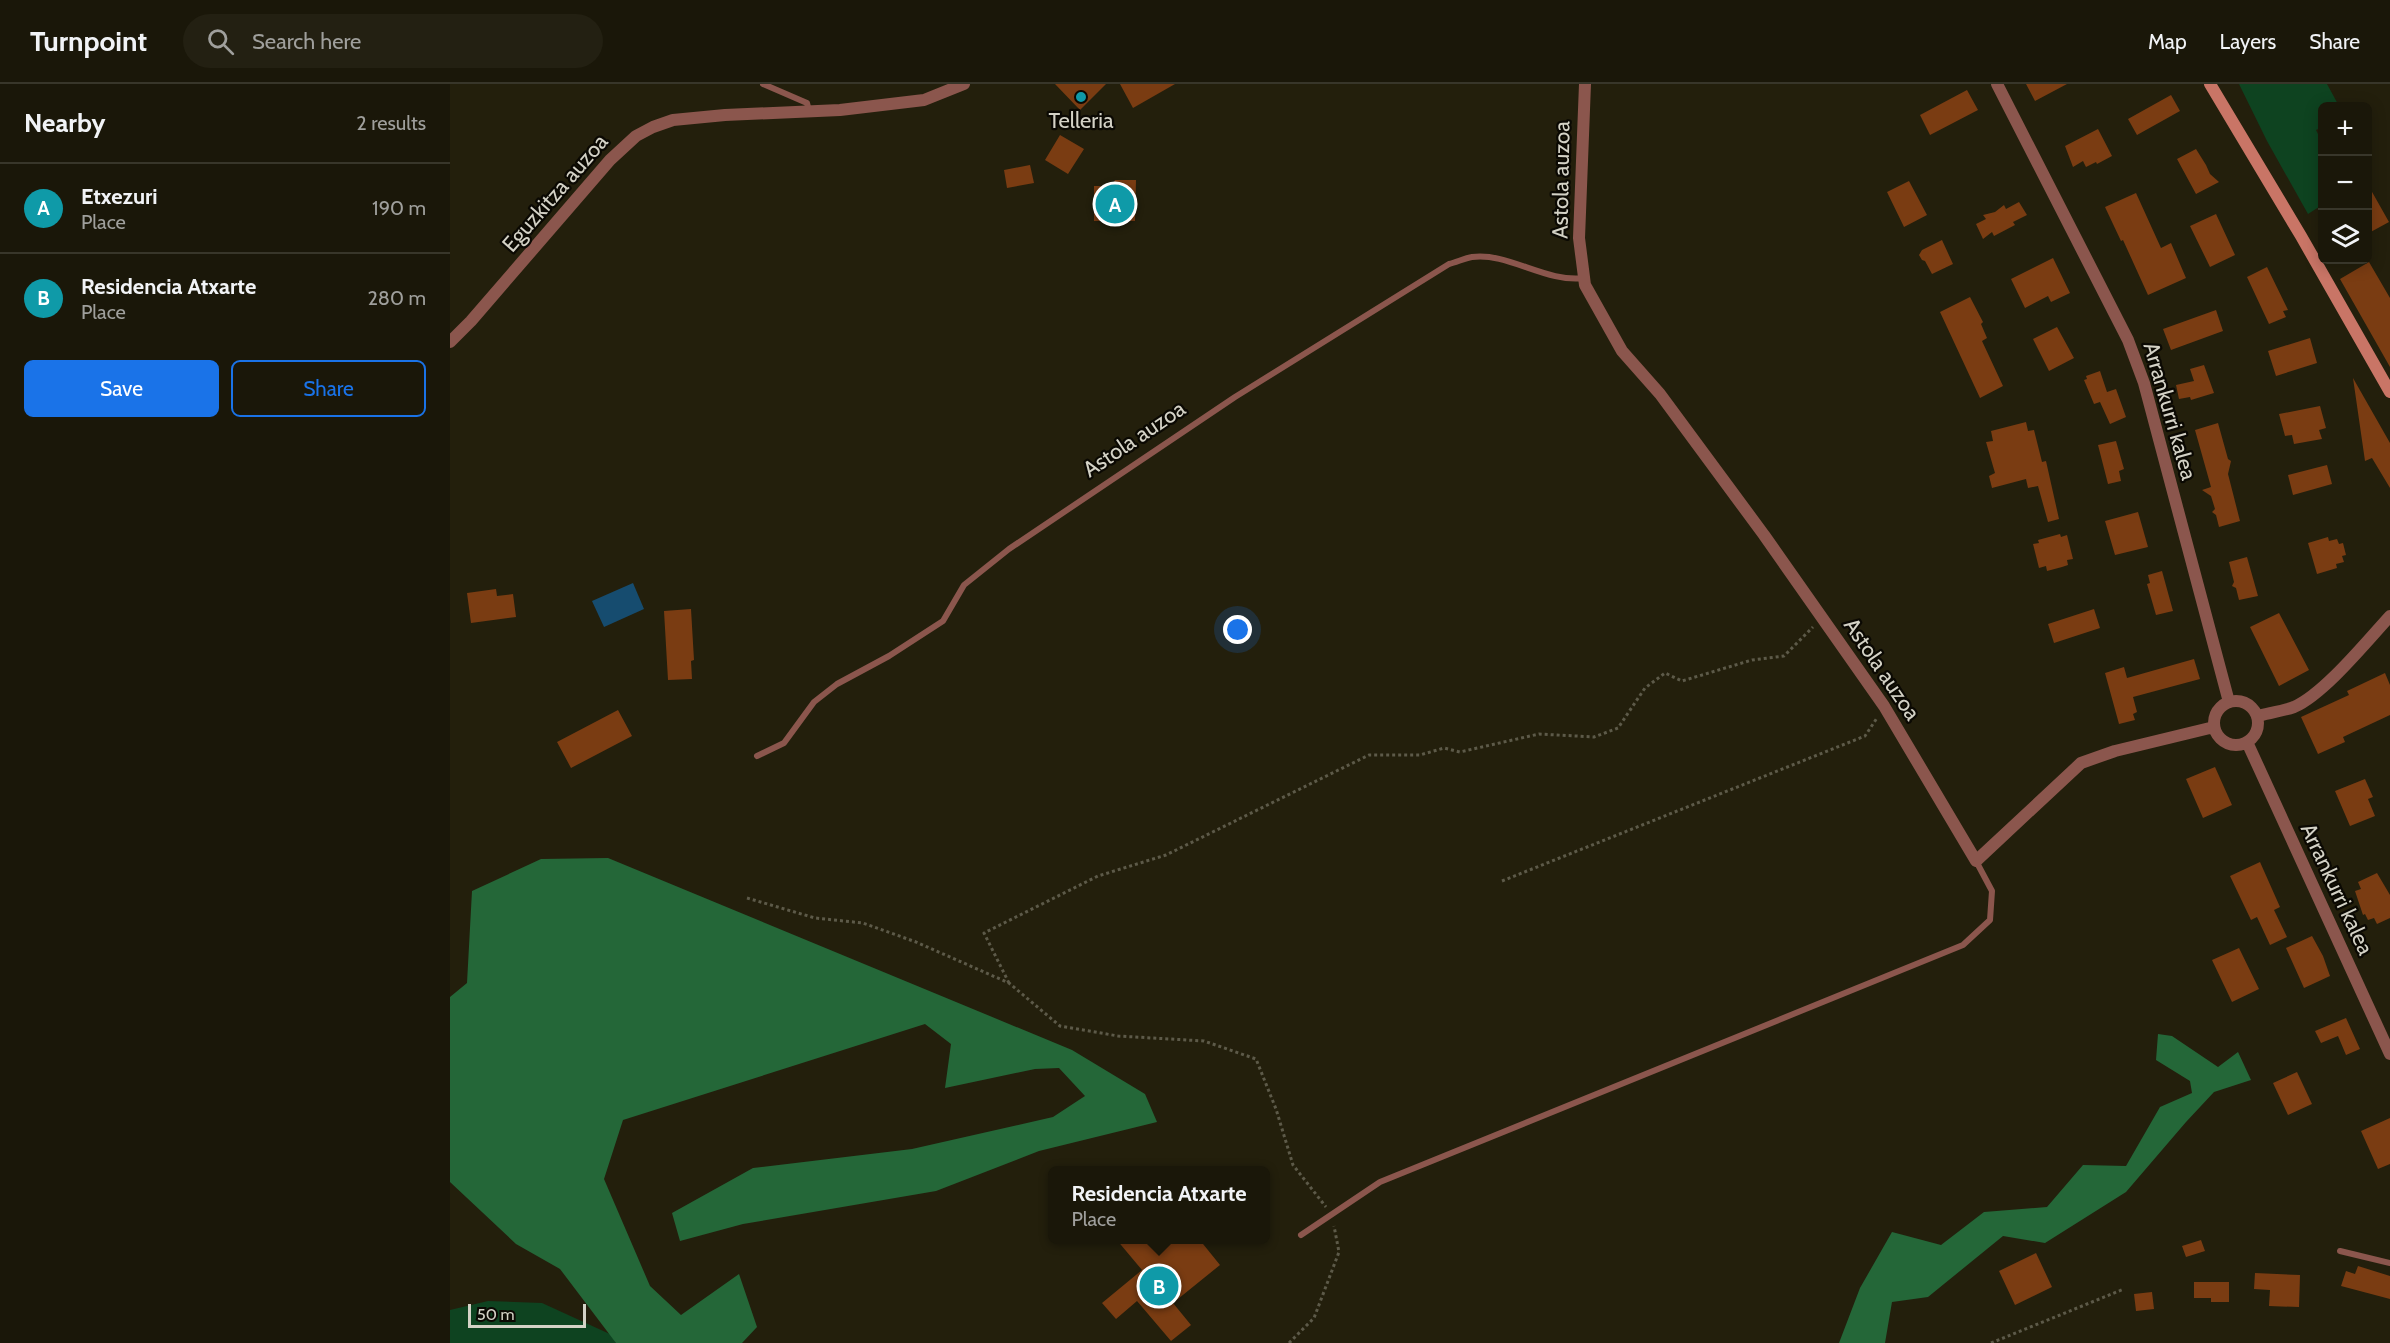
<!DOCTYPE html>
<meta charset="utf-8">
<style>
body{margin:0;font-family:Cabin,sans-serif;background:#232012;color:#f1f3f6}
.controls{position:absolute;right:18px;top:18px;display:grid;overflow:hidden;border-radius:9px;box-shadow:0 3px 15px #0003}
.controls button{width:54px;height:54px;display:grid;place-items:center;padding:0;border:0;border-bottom:2px solid #38362a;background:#1a1709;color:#f1f3f6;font:30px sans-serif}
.scale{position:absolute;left:18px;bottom:15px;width:118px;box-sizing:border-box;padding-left:6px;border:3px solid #d4d2c6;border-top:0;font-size:16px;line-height:21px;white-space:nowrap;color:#d4d2c6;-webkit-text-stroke:4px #0b0903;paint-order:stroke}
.you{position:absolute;left:788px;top:546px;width:21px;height:21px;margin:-15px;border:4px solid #fff;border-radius:50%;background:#1a73e8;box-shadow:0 0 0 9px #1a73e833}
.badge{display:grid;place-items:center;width:39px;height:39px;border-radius:50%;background:#1a73e8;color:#fff;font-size:20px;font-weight:700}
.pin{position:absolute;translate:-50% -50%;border:3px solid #fff;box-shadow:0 2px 6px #0006}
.popup{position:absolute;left:598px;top:1082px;width:222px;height:78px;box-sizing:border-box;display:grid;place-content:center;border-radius:9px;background:#1a1709;filter:drop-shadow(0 2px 4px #0005);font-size:20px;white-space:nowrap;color:#9f9f9c}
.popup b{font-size:22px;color:#f1f3f6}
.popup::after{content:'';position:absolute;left:50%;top:100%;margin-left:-12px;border:12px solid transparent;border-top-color:#1a1709}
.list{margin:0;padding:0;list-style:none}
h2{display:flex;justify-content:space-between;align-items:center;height:78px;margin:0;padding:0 24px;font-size:26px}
h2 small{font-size:20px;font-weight:400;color:#9f9f9c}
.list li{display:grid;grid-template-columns:39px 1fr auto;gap:18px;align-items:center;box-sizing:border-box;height:90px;padding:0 24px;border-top:2px solid #38362a}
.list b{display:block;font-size:22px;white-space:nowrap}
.list p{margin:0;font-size:20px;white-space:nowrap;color:#9f9f9c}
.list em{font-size:20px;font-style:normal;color:#9f9f9c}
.actions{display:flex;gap:12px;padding:18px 24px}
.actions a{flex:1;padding:14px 0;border:2px solid #1a73e8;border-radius:9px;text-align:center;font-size:21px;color:#1a73e8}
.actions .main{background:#1a73e8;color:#fff}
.icon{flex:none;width:33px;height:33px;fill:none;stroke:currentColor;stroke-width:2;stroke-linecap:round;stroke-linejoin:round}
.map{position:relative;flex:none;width:1940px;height:1259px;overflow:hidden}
header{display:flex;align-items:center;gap:36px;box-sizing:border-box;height:84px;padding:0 30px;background:#1a1709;border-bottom:2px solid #38362a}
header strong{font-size:28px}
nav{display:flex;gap:33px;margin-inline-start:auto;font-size:21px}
.search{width:420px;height:54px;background:#232012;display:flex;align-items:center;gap:15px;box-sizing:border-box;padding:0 21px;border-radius:33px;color:#9f9f9c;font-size:22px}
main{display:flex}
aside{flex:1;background:#1a1709}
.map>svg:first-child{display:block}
.green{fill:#0e4320}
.forest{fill:#246738}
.water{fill:#164c6f}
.building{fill:#7a3c12}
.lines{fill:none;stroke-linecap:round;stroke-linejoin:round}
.path{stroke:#5d5a49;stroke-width:3;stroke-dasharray:3 3;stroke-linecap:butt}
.lane{stroke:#8b564d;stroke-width:6}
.street{stroke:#8b564d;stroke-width:12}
.secondary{stroke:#c97566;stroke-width:12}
.culture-dot{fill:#0f9aa8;stroke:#0b0903;stroke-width:2}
.labels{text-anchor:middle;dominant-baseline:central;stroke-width:4.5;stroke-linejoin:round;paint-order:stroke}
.poi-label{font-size:22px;fill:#d4d2c6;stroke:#0b0903}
.street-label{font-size:22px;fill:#d4d2c6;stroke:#0b0903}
</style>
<header>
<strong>Turnpoint</strong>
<div class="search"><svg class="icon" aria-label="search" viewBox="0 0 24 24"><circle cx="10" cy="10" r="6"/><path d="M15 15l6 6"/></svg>Search here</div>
<nav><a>Map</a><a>Layers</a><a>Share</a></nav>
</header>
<main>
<aside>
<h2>Nearby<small>2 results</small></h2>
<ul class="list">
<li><span class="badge" style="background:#0f9aa8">A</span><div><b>Etxezuri</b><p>Place</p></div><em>190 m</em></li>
<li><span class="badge" style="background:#0f9aa8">B</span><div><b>Residencia Atxarte</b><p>Place</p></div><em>280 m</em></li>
</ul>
<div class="actions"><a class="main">Save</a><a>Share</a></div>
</aside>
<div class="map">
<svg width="1940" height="1259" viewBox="0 0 1940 1259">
<rect width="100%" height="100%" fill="#231f0c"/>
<path class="green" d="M1789,0H1877L1889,22H1872V43L1866,46L1872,58V121L1858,130L1817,57Z
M38,1217L92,1219L162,1251L166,1259H0V1226Z"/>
<path class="forest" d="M158,774L622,966L695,1010L707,1038L589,1067L486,1107L293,1140L230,1157L222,1129L303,1084L462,1065L603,1033L635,1012L609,984L585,985L495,1004L501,960L475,940L173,1036L154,1095L200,1202L231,1231L289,1190L307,1243L292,1259H166L110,1185L66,1160L0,1098V913L17,899L22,807L91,775Z
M1708,950L1722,952L1768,983L1788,968L1801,996L1764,1008L1736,1038L1676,1108L1595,1159L1553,1152L1478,1213L1442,1218L1435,1259H1389L1410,1204L1442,1148L1491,1161L1534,1128L1597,1123L1633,1081L1676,1082L1710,1023L1742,1009L1740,997L1706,976Z"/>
<path class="water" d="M183,499L194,525L154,543L142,517Z"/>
<path class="building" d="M605,0H656L630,26Z
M670,0H725L683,24Z
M1576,0H1617L1585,17Z
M1517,6L1528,26L1480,51L1470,31Z
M1721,11L1730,27L1687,51L1678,35Z
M1648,45L1662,72L1647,80L1646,78L1636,83L1633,77L1623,83L1615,62Z
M610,51L634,65L618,90L595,76Z
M1746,65L1756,81L1760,90L1769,98L1746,110L1727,75Z
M580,81L584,99L557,104L554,86Z
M665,96H686L685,137H644V102H662Z
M1459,97L1477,131L1454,143L1437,108Z
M1917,99L1939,138L1917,150Z
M1686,109L1711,164L1721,159L1736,194L1698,211L1673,156L1671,157L1655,123Z
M1569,118L1577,131L1563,138L1565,141L1544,152L1542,148L1533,155L1526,140L1536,135L1533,131L1545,128L1554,121L1556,125Z
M1766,130L1785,171L1760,183L1740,142Z
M1492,156L1503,180L1482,190L1475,177L1472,176L1469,171L1472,166Z
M1603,174L1620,209L1601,218L1598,212L1575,224L1561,195Z
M1919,178L1940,214V283L1890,195Z
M1817,183L1838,226L1833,227L1836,233L1819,240L1797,193Z
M1520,213L1533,238L1531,240L1537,254L1532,257L1553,302L1530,314L1490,228Z
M1766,226L1773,247L1721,266L1713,245Z
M1607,243L1624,274L1599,287L1583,255Z
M1860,254L1867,279L1826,292L1818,267Z
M1754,281L1764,309L1741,316L1740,313L1729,315L1726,301L1744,297L1740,285Z
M1650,287L1657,308L1666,305L1676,333L1660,340L1650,318L1644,320L1634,296L1637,295L1636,292Z
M1903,294L1940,359V404L1922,374L1915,377Z
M1870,322L1876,344L1869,346L1872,355L1844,360L1842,351L1835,352L1829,330Z
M1576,338L1578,347L1584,346L1592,378L1596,377L1609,435L1598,438L1588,402L1578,404L1576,395L1542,404L1539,392L1545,389L1536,358L1543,357L1541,347Z
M1768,339L1778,375L1781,377L1778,390L1790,437L1769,443L1766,431L1762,428L1765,425L1761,412L1752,406L1761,403L1745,346Z
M1666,357L1674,385L1669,387L1671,397L1658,400L1648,361Z
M1877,381L1882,400L1843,411L1838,391Z
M1688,428L1698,463L1665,471L1655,437Z
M1610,450L1611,453L1617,451L1623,475L1617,476L1618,481L1612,483L1597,487L1596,482L1589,484L1583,460L1589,459L1588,456Z
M1878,453L1879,457L1887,455L1889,460L1893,459L1896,471L1892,472L1894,478L1886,480L1887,484L1867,490L1858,459Z
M1797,473L1808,512L1789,516L1786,504L1782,502L1784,498L1779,478Z
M1712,487L1723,527L1706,531L1697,500L1700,499L1698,491Z
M46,505L47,512L63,510L66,533L21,539L17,509Z
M241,525L244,576L241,577L242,595L218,596L214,527Z
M1644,525L1650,544L1604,559L1598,540Z
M1829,529L1859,586L1829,602L1800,543Z
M1744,575L1750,595L1683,613L1687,628L1683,630L1685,636L1669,640L1655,589L1674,583L1677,594Z
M1935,589L1940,601V631L1893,653L1895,658L1868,670L1851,633L1899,611L1897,607Z
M168,626L182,652L121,684L107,658Z
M1765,683L1782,721L1753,734L1736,695Z
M1915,695L1923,713L1918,715L1925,732L1900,742L1885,707Z
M1810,778L1830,823L1824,826L1837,853L1820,861L1807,833L1801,836L1780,792Z
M1927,789L1940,811V834L1927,840L1924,834L1918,836L1915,830L1913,831L1905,807L1911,805L1908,798Z
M1862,852L1873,872L1880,892L1854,904L1836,864Z
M1789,864L1809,905L1782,918L1762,876Z
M1896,934L1910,965L1896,971L1888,952L1871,959L1865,947Z
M1847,988L1862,1020L1838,1031L1823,999Z
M1940,1034V1080L1928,1085L1911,1047Z
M666,1155H749L770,1181L723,1219L741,1241L721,1257L687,1217L666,1235L652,1219L692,1186Z
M1751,1156L1755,1167L1736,1173L1732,1162Z
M1586,1169L1602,1203L1565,1221L1549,1187Z
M1908,1182L1940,1192V1215L1891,1202L1896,1187L1905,1190Z
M1805,1189L1850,1191L1849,1223L1819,1222L1820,1206L1804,1205Z
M1744,1198H1779V1218H1761V1214H1744Z
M1702,1208L1704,1225L1686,1227L1684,1210Z"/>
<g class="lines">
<path class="path" d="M1052,797L1415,652L1427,634
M297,814L365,834L413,839L466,858L559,899L610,942L668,952L754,957L806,975L826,1025L843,1081L876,1123
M559,899L534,849L648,792L716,771L919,671H970L994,664L1010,668L1089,650L1144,653L1168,644L1195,604L1215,589L1232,597L1302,576L1334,572L1363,543
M839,1259L864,1234L889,1168L884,1142
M1541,1259L1674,1205"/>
<path class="lane" d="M313,0L357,19L359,27
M307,672L334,659L364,618L387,600L439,572L493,537L514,501L559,465L785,313L999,180C1007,178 1015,174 1022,173C1058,168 1096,199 1134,194
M851,1151L930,1098L1513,861L1540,836L1542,807L1526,777
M1890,1167L1940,1179"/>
<path class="street" d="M1135,0L1129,154L1135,201L1172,267L1210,310L1314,451L1434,622L1526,777L1631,679L1665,667L1764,643
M1547,0L1678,256L1694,299L1779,618
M0,258L21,237L160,76L186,52L203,43L223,36L275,31L390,26L474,16L514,0
M1764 639a22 22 0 1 1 44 0a22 22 0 1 1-44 0Z
M1807,632C1819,629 1833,627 1844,623C1874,610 1917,557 1940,532
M1797,658L1940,970"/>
<path class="secondary" d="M1760,0L1851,152L1940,308"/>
</g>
<circle class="culture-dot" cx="631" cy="13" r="6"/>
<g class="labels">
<g class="poi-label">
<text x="631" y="36">Telleria</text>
</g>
<g class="street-label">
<text transform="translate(1111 96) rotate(-89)">Astola auzoa</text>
<text transform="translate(105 109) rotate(-49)">Eguzkitza auzoa</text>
<text transform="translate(1720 327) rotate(74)">Arrankurri kalea</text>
<text transform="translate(684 355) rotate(-34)">Astola auzoa</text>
<text transform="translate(1432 585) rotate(56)">Astola auzoa</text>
<text transform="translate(1887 805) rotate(65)">Arrankurri kalea</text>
</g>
</g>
</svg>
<div class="controls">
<button>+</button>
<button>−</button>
<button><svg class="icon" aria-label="layers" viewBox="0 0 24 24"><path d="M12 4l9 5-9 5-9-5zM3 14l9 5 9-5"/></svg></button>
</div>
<div class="scale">50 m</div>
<div class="you"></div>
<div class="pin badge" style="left:665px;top:120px;background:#0f9aa8">A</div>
<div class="pin badge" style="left:709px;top:1202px;background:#0f9aa8">B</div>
<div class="popup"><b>Residencia Atxarte</b>Place</div>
</div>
</main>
